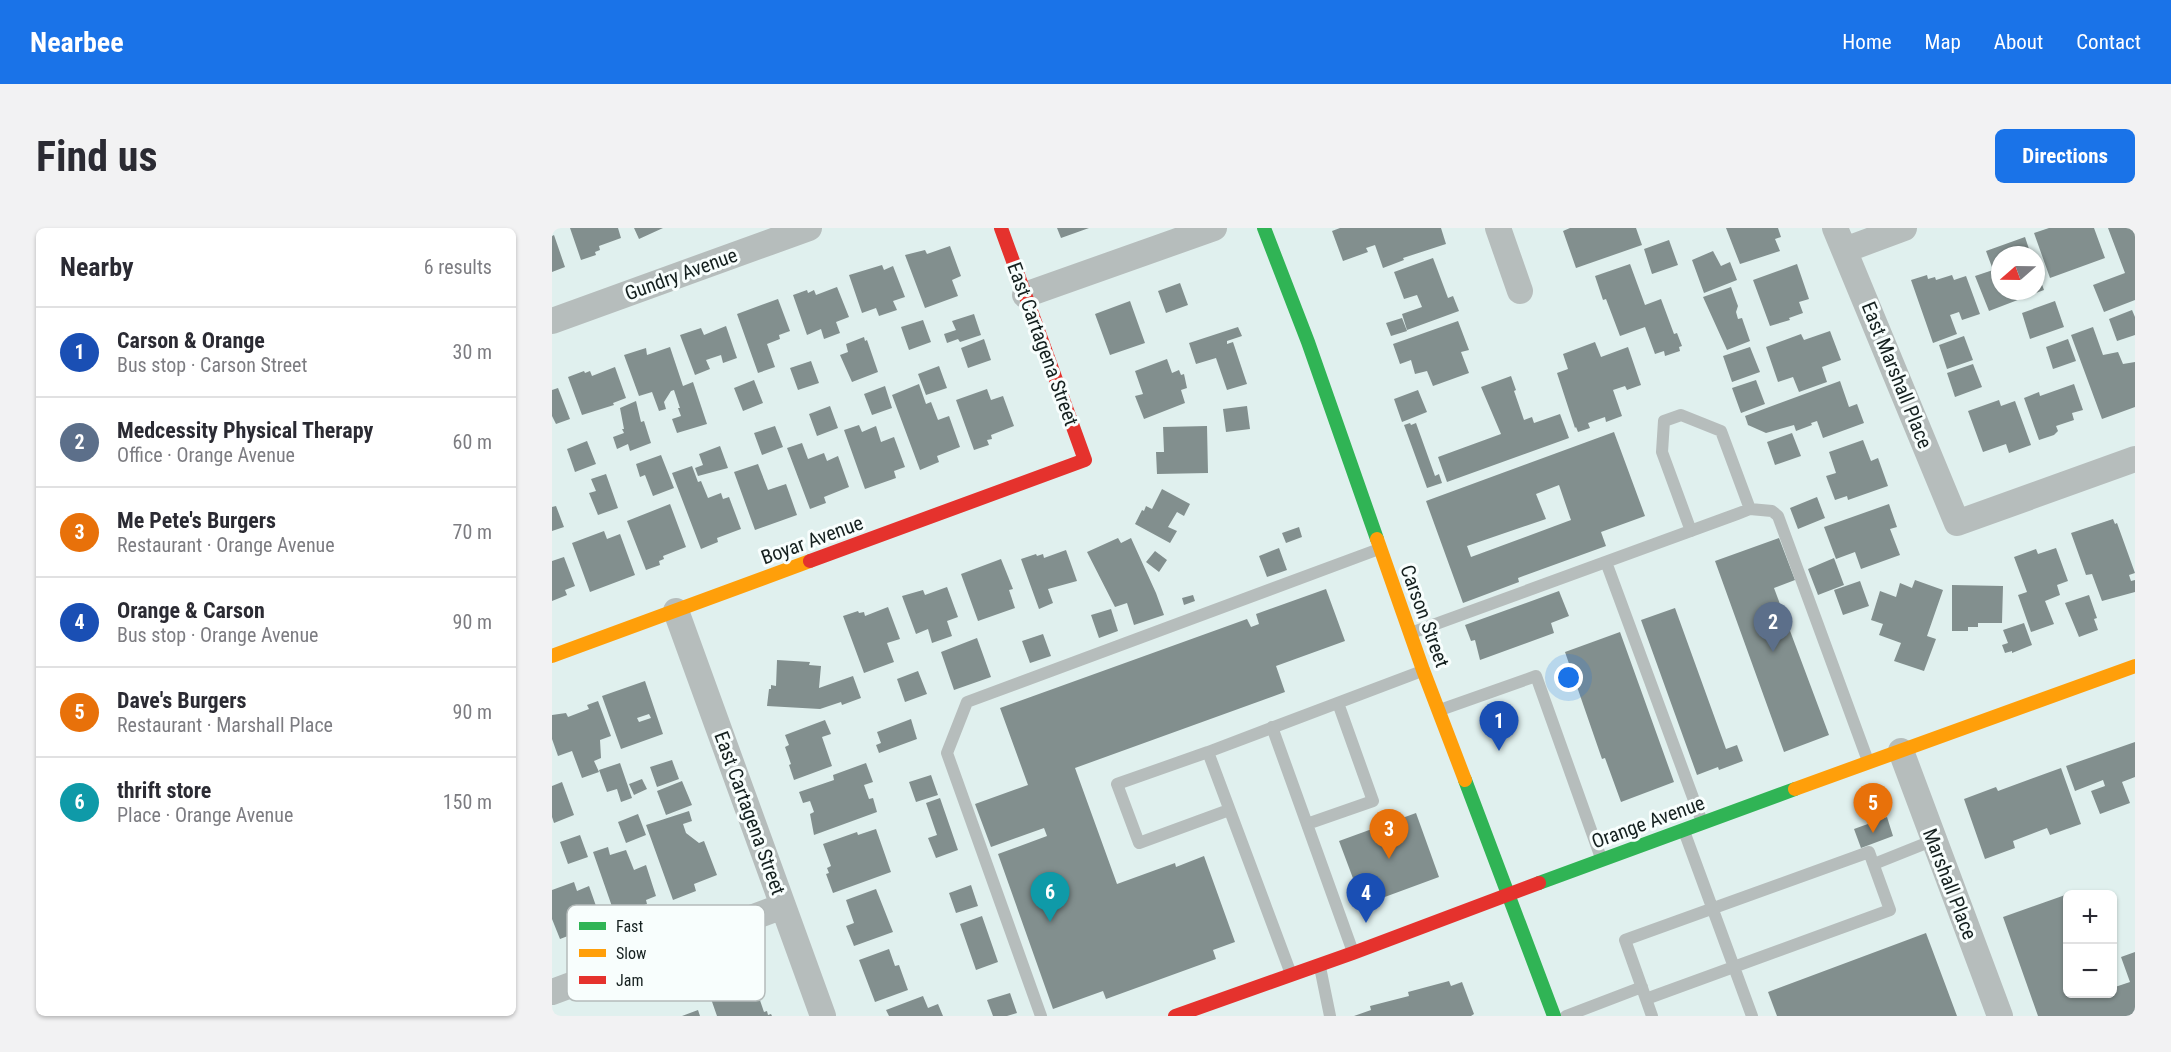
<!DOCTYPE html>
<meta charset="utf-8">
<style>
body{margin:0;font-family:"Roboto Condensed",sans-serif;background:#f2f2f3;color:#2b2b33}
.controls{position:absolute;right:18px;bottom:18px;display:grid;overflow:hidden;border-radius:9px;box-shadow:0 2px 4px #0004}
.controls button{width:54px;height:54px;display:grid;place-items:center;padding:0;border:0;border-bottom:2px solid #e1e1e2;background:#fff;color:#2b2b33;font:30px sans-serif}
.compass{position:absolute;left:1439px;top:18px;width:54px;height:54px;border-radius:50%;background:#fff;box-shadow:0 2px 4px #0004;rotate:250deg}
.you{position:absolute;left:1017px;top:450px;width:21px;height:21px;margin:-15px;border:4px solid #fff;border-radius:50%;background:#1a73e8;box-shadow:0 0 0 9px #1a73e833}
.badge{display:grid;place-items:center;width:39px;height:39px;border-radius:50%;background:#1a73e8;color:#fff;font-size:20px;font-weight:700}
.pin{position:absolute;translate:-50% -50px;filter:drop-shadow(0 2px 3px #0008)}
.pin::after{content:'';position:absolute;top:32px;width:21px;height:18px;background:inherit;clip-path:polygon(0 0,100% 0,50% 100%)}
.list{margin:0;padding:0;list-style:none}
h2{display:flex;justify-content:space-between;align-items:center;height:78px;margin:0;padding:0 24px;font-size:26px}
h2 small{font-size:20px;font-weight:400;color:#7c7c81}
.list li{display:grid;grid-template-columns:39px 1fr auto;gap:18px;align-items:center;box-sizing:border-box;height:90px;padding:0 24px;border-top:2px solid #e1e1e2}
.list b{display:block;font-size:22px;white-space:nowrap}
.list p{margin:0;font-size:20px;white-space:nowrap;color:#7c7c81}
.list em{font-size:20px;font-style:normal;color:#7c7c81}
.map{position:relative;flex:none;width:1583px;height:788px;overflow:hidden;border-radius:9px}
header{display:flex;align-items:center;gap:36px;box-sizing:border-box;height:84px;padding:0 30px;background:#1a73e8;color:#fff}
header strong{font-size:28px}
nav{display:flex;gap:33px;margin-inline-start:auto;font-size:21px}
.intro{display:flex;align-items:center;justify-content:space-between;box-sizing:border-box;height:144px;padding:0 36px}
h1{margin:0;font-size:42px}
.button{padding:15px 27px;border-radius:9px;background:#1a73e8;color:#fff;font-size:21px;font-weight:700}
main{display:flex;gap:36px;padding:0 36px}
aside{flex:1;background:#fff;border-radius:9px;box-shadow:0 2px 4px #0004}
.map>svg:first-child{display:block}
.building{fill:#828f8e;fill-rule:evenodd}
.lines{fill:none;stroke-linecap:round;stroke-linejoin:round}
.lane{stroke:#b6bdbc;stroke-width:12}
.street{stroke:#b6bdbc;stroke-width:26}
.fast{stroke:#30b455;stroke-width:14}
.slow{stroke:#ff9f0a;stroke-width:14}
.jam{stroke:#e5322d;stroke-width:14}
.labels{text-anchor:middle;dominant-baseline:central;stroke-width:6;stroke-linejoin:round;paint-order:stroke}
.street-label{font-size:20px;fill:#15201f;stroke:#f8fefd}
.key{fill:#f8fefd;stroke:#b4bbba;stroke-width:1.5}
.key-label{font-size:16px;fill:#15201f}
</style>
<header>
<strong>Nearbee</strong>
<nav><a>Home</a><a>Map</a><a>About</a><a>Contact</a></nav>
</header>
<div class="intro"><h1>Find us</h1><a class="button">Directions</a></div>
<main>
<aside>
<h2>Nearby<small>6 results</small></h2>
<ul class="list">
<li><span class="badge" style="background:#1a4fb4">1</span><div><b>Carson &amp; Orange</b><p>Bus stop · Carson Street</p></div><em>30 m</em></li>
<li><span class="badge" style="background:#5c6f8a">2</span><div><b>Medcessity Physical Therapy</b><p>Office · Orange Avenue</p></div><em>60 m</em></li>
<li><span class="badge" style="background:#e8710a">3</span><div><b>Me Pete's Burgers</b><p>Restaurant · Orange Avenue</p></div><em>70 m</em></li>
<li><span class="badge" style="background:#1a4fb4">4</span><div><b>Orange &amp; Carson</b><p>Bus stop · Orange Avenue</p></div><em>90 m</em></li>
<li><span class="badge" style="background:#e8710a">5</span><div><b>Dave's Burgers</b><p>Restaurant · Marshall Place</p></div><em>90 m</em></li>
<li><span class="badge" style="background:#0f9aa8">6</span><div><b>thrift store</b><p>Place · Orange Avenue</p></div><em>150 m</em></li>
</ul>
</aside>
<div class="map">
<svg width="1583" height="788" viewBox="0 0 1583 788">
<rect width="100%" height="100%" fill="#e0f0ee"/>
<path class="building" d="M18,0H66L69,10L47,18L48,22L43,24L44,27L29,32Z
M82,0H111L87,11Z
M505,0H537L509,10Z
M788,0H889L894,16L851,30L852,32L831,40L823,17L814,20L816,24L791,33L780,3Z
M1018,0H1084L1090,17L1024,40L1011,3Z
M1174,0H1226L1229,9L1223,11L1228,23L1188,36Z
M1497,0H1542L1553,30L1498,50L1482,5Z
M1556,0H1583V72L1552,84L1541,57L1573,45Z
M2,7L13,39L0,44V8Z
M1473,9L1479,27H1448V63H1484V40L1492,62L1437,83L1423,48L1441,42L1434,23Z
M1117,12L1126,37L1100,46L1092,21Z
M398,18L409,48L400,52L406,68L373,80L353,27L373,22L375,26Z
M1161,23L1169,38L1178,34L1185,52L1152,65L1140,32Z
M881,30L896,70L901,68L907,83L855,102L850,86L870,79L865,67L852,71L842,44Z
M1078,36L1093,77L1109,71L1122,106L1125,105L1130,118L1127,119L1128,123L1113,128L1112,123L1103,126L1093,99L1068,108L1054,71L1051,72L1043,48Z
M1245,36L1257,71L1247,74L1251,85L1237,90L1238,92L1218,98L1201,52Z
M330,37L332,42L341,38L353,69L341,73L345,82L327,88L324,80L310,85L297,47Z
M1375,47L1376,51L1383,49L1384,52L1400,47L1402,52L1414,48L1428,86L1410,92L1407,84L1398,87L1405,106L1381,115L1359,52Z
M628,55L636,77L614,85L606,63Z
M285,59L297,89L284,94L288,105L272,111L269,101L255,107L241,67L255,62L256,65L262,62L264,67Z
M1179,59L1186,78L1184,84L1186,91L1190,90L1198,113L1175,122L1151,69Z
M226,71L238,103L227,107L228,111L215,116L223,139L206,145L185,86Z
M578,73L593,115L558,127L543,86Z
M1503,73L1512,99L1478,111L1470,85Z
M1580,82L1583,89V107L1565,113L1557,91Z
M422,86L429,107L408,114L406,111L395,115L392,106L404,102L400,93Z
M850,90L855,103L839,108L834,95Z
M371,92L379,114L357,122L349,99Z
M906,93L917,122L909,124L917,145L881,158L875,143L863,146L859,132L848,136L841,116Z
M174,98L185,130L171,135L169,127L154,132L158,141L143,147L128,107L149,100L152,107Z
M686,99L690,108L675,113V116L681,114L695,156L675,162L664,130L644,136L637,115Z
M1541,99L1551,127L1566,124L1571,136L1583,134V179L1550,191L1519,107Z
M1278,103L1289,132L1270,139L1275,154L1247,164L1241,149L1226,154L1214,119L1249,106L1252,112Z
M1412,108L1421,132L1395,141L1387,117Z
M312,109L313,113L315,112L326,144L300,154L288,127L296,124L294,116Z
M432,111L439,132L416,140L409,120Z
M1516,111L1524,133L1501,141L1494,119Z
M1043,114L1049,129L1076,119L1089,157L1075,162L1073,158L1061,162L1070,188L1054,194L1053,189L1036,195L1038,200L1026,204L1024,199L1023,200L1005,145L1016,141L1011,126Z
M118,119L131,158L141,154L155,196L125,205L120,191L129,188L126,180H128L122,162L119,163L112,174L114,181L107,183L100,164L87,168L72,127L94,120L95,127Z
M1198,119L1208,144L1180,154L1171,128Z
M615,131L620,145L627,142L629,147L632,146L635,160L629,162L633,175L592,191L583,168L591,166L583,143Z
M259,133L267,155L246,162L238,140Z
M1421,136L1430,159L1403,169L1395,145Z
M387,138L395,160L374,167L366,146Z
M63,139L74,170L61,175L62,177L30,187L16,149L32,143L33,145L38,143L40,148Z
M959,148L964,162L962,163L972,192L980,189L982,195L1008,186L1017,210L895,254L886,229L949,206L929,159Z
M202,152L211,175L191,183L182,160Z
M1204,152L1213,176L1189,185L1180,160Z
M1288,153L1297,179L1305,176L1312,195L1271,210L1265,193L1259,195L1260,197L1244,203L1242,197L1214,205L1196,197L1193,188Z
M367,156L374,176L379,174L386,192L397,188L408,219L385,228L387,234L368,242L340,167Z
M1522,156L1531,182L1520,185L1522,192L1504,198L1506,203L1502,207L1487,212L1472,170L1487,164L1488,168Z
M333,158L340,180L320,187L312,166Z
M6,160L18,191L4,196L0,188V162Z
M435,161L439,172L451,168L462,198L439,207L440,211L435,212L437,217L422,222L404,172Z
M866,162L875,184L850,194L842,171Z
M1447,172L1449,178L1463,173L1479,217L1457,225L1454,216L1431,224L1416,183Z
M84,173L89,194L92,193L99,215L78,223L76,216L65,221L61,209L72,205L70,201H72L68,180Z
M278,178L286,200L265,208L257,186Z
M695,178L698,201L674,204L671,181Z
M858,195L859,197L864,195L883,248L887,246L890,255L875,260L852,197Z
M307,197L310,204L324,198L329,214L342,209L353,239L342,243L344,250L313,261L292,202Z
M223,198L231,219L210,227L202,205Z
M655,198L656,245L605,246L604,224H612L611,199Z
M1062,204L1093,288L1049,304L1054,318L966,350L967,354L911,375L874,273ZM1007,257L1019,292L919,329L915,318L994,291L984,266Z
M1240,205L1249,228L1223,237L1215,214Z
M1311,212L1319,233L1326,230L1336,258L1296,272L1295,268L1283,272L1274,248L1284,245L1277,224Z
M35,213L44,236L23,244L15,221Z
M250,215L256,231L272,225L275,233L286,228L297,259L272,269L274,275L258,281L235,220Z
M168,218L176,240L146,248L143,240L151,237L147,226Z
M109,227L122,260L101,268L93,247L88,249L84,236Z
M206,236L216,262L234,256L245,287L203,302L182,244Z
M140,238L146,254L149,253L156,270L169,265L171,271L177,269L189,301L165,310L166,314L149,321L120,245Z
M54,246L66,280L46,287L37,265L44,263L39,251Z
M610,261L638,276L632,288L625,284L616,299L625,303L618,315L583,296L590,282L592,283L594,278L600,281Z
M1265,269L1273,290L1246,301L1238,280Z
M118,276L134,319L111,328L112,331L107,333L108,337L94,342L75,293Z
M1337,276L1345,299L1338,301L1348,327L1309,341L1303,324L1284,331L1272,299Z
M4,278L12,299L0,303V279Z
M1561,291L1563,296L1565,295L1583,345L1577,347L1579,353L1583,352V364L1550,373L1540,346L1534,347L1519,305Z
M747,299L750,309L734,315L730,305Z
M52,303L55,311L68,306L83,347L38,364L20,315Z
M566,310L569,315L579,310L604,365L612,387L582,397L575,375L563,379L535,324Z
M1227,310L1243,352L1222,360L1277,507L1232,524L1163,333Z
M727,320L735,342L715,349L707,328Z
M1504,320L1516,353L1505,357L1508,367L1493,373L1502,396L1479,404L1466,367L1475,364L1462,329L1484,321L1486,326Z
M514,322L525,353L496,361L501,375L487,381L469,331L484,326L485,328L491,326L492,330Z
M603,323L615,332L607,344L594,334Z
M12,329L23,358L13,362L15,367L0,373V333Z
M1282,330L1292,357L1266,367L1256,341Z
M449,331L461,361L457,362L463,380L426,393L409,346Z
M1363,352L1391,362L1375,408L1384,411L1372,443L1342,433L1349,415L1327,407L1331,396L1319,392L1328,363L1344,369L1348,355L1360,360Z
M1308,353L1317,378L1291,387L1282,362Z
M1400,357L1451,358L1450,395H1426V399H1416V403H1400Z
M395,359L406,389L395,393L400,408L380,415L376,401L364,406L350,368L371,362L373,367Z
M774,361L793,413L724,438L733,464L523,540L565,656L623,635L624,639L652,628L683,714L661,722L664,731L554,771L551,763L501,781L446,626L495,608L492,600L439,619L423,576L476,557L448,480L695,391L699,399L707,396L704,386Z
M1007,363L1017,388L999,395L1002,405L928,432L923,412L919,413L913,397Z
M641,367L643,373L632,377L630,370Z
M1537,367L1545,390L1542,391L1546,402L1527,409L1513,375Z
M336,379L348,411L335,415L342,434L312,445L291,388L306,383L307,385L312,384L313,388Z
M1123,380L1174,521L1185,517L1191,533L1167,542L1166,539L1145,547L1089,392Z
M559,381L566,403L547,410L539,387Z
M1472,395L1480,417L1460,425V423L1453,425L1450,417L1456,415L1451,402Z
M1068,404L1122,554L1069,574L1053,530L1050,531L1013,424Z
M491,406L499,428L478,435L470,413Z
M425,410L439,449L402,462L389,424Z
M225,432L258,434L257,437L269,438L267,460L301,448L309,470L290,477L289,474L268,481L215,478L217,461H219V457L224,458Z
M366,443L375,466L353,474L345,451Z
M93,453L111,506L69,521L50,468ZM97,486L99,490L87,494L85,490Z
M46,473L59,508L48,512L49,530L42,533L47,544L30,550L20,523L6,528L0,511V487L14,485L16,489L37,481L35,477Z
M359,491L365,511L327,525L324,517L329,515L325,504Z
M273,492L279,506L270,509L280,538L242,552L237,537L239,536L233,519L237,517L233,507Z
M1583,514V549L1570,554L1578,575L1548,586L1539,563L1553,558L1551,552L1523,563L1514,538Z
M120,532L127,551L105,559L98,539Z
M68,535L80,570L69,574L65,561L55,564L47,542Z
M314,535L321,554L312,557L317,571L321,570L325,584L262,607L258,586L262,584L258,573L251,575L247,564L282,552L281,547Z
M1509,540L1529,596L1498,607L1495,600L1461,613L1463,620L1433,631L1412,571L1444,559L1446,563Z
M379,547L386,567L364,574L357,554Z
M90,551L95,561L82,567L77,556Z
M130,553L140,577L114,587L105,563Z
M10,554L22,587L2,595L0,589V558Z
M388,570L406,622L384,630L376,610L385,607L374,575Z
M137,583L140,593L131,596L134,605L147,615L152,613L165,647L142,656L144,663L121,672L94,597Z
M864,585L887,649L811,677L787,613Z
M86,586L94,607L74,615L66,594Z
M1335,589L1341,608L1309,620L1302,601Z
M324,601L339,644L281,665L274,646L277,645L275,640L279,638L271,616L305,604L306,607Z
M28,607L36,629L16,636L8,614Z
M56,619L58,627L74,622L82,642L94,637L104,668L94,672L95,676L78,682L79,685L64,690L41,624Z
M22,654L25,663L37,658L50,695L8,711L0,691V662Z
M419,657L426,678L404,685L397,665Z
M324,661L341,704L302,718L294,698L302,695L294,672Z
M1516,666V766H1560V760L1578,754L1569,729L1583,724V788H1486L1451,689Z
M430,688L446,734L424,742L408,696Z
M1374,705L1405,788H1225L1216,764Z
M337,721L343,738L347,737L356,762L323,774L307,732Z
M200,749L212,784L215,783L216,787L219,786L220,788H165L158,768L172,763L171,760Z
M897,753L899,758L910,754L922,786L919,788H802L819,782L818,778L857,768L856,764Z
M458,765L465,785L455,788H441L435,772Z
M371,768L376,780L386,776L391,788H337L334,782Z
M146,782L148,788H130Z"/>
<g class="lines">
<path class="lane" d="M1198,281L1220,283L1226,288L1316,533
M1054,334L1150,594
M859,405L1185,286L1198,281L1169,203L1129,187L1112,193L1110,224L1139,303
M888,482L984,448L1049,630
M720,499L801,724
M656,524L565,556L587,615L677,582
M755,596L821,573L786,475
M1132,603L1200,788
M1317,624L1338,682L1094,771L1073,712Z
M1322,636L1382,612
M768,739L778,788
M739,746L656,524L870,443
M1094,771L1100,788
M489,788L395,525L415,474L827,321
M1014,788L1090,759"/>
<path class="street" d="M946,0L968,63
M1283,0L1405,295L1583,231
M1293,22L1352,0
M473,67L662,0
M0,93L257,0
M124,383L271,788
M1349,523L1448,788
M0,764L231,678"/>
<path class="fast" d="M712,0L756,114L825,311
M913,552L1002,788
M987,655L1243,561"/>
<path class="slow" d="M825,311L871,442L913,552
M0,428L258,333
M1243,561L1583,438"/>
<path class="jam" d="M258,333L533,232L449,0
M623,788L801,725L987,655"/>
</g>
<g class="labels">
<g class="street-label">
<text transform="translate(129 46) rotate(-20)">Gundry Avenue</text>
<text transform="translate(491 116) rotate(70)">East Cartagena Street</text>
<text transform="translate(1345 147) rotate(68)">East Marshall Place</text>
<text transform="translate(260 312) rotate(-20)">Boyar Avenue</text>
<text transform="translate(873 388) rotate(70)">Carson Street</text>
<text transform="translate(198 585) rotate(70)">East Cartagena Street</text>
<text transform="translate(1096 594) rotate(-20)">Orange Avenue</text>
<text transform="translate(1398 656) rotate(69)">Marshall Place</text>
</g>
</g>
<rect x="15" y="677" width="198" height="96" rx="9" class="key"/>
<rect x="27" y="694" width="27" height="8" fill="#30b455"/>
<rect x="27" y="721" width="27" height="8" fill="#ff9f0a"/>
<rect x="27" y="748" width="27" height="8" fill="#e5322d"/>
<g class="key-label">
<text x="64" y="704">Fast</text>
<text x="64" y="731">Slow</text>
<text x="64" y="758">Jam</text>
</g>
</svg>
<div class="controls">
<button>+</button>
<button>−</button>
</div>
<svg class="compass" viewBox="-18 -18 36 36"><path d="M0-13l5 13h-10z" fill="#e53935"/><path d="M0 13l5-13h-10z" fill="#7c7c81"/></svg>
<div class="you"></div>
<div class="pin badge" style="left:947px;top:523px;background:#1a4fb4">1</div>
<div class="pin badge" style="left:1221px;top:424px;background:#5c6f8a">2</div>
<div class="pin badge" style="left:837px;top:631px;background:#e8710a">3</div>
<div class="pin badge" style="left:814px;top:695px;background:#1a4fb4">4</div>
<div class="pin badge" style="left:1321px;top:605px;background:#e8710a">5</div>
<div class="pin badge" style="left:498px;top:694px;background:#0f9aa8">6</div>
</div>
</main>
